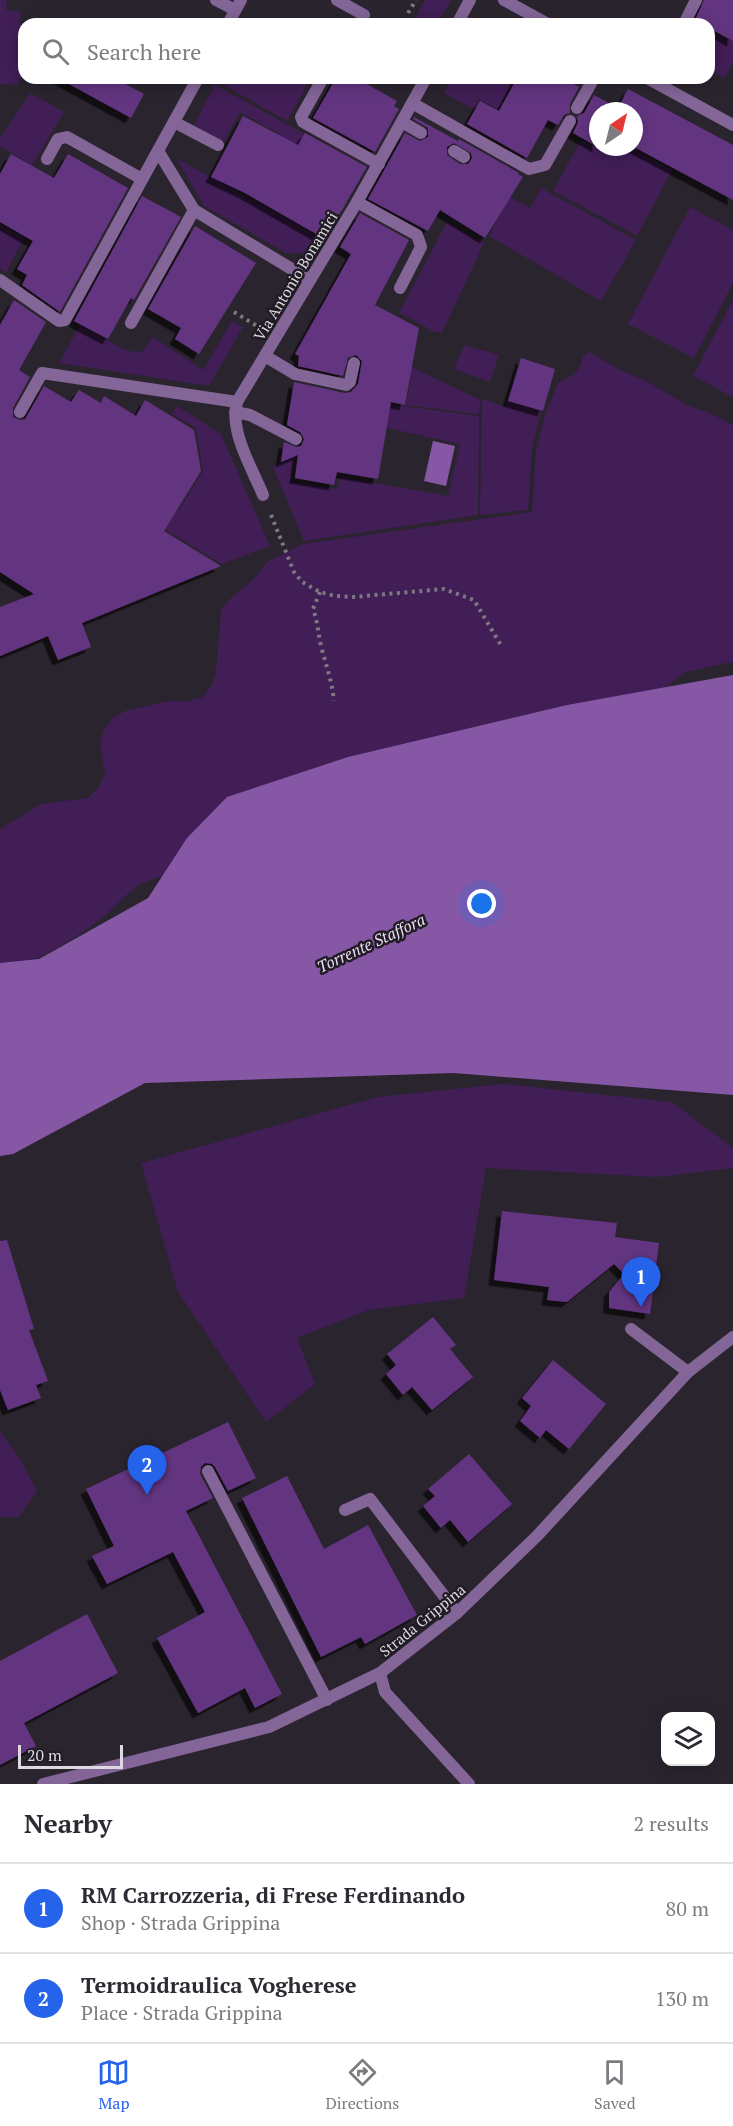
<!DOCTYPE html>
<meta charset="utf-8">
<style>
body{margin:0;font-family:"PT Serif",serif;background:#f7f7f7;color:#2b2b33}
.controls{position:absolute;right:18px;bottom:18px;display:grid;overflow:hidden;border-radius:12px;box-shadow:0 3px 15px #0003}
.controls button{width:54px;height:54px;display:grid;place-items:center;padding:0;border:0;border-bottom:2px solid #e1e1e2;background:#fff;color:#2b2b33;font:30px sans-serif}
.compass{position:absolute;left:589px;top:102px;width:54px;height:54px;border-radius:50%;background:#fff;box-shadow:0 3px 15px #0003;rotate:35deg}
.scale{position:absolute;left:18px;bottom:15px;width:105px;box-sizing:border-box;padding-left:6px;border:3px solid #ddd9e0;border-top:0;font-size:16px;line-height:21px;white-space:nowrap;color:#ddd9e0;-webkit-text-stroke:4px #201b24;paint-order:stroke}
.you{position:absolute;left:482px;top:904px;width:21px;height:21px;margin:-15px;border:4px solid #fff;border-radius:50%;background:#1a73e8;box-shadow:0 0 0 9px #1a73e833}
.badge{display:grid;place-items:center;width:39px;height:39px;border-radius:50%;background:#2563eb;color:#fff;font-size:20px;font-weight:700}
.pin{position:absolute;translate:-50% -50px;filter:drop-shadow(0 2px 3px #0008)}
.pin::after{content:'';position:absolute;top:32px;width:21px;height:18px;background:inherit;clip-path:polygon(0 0,100% 0,50% 100%)}
.list{margin:0;padding:0;list-style:none}
h2{display:flex;justify-content:space-between;align-items:center;height:78px;margin:0;padding:0 24px;font-size:26px}
h2 small{font-size:20px;font-weight:400;color:#7c7c81}
.list li{display:grid;grid-template-columns:39px 1fr auto;gap:18px;align-items:center;box-sizing:border-box;height:90px;padding:0 24px;border-top:2px solid #e1e1e2}
.list b{display:block;font-size:22px;white-space:nowrap}
.list p{margin:0;font-size:20px;white-space:nowrap;color:#7c7c81}
.list em{font-size:20px;font-style:normal;color:#7c7c81}
.icon{flex:none;width:33px;height:33px;fill:none;stroke:currentColor;stroke-width:2;stroke-linecap:round;stroke-linejoin:round}
.map{position:relative;flex:none;width:733px;height:1784px;overflow:hidden}
.search{position:absolute;background:#fff;box-shadow:0 3px 15px #0003;left:18px;right:18px;top:18px;height:66px;display:flex;align-items:center;gap:15px;box-sizing:border-box;padding:0 21px;border-radius:18px;color:#7c7c81;font-size:22px}
.sheet{height:258px;background:#fff}
nav{display:flex;justify-content:space-around;align-items:center;box-sizing:border-box;height:84px;border-top:2px solid #e1e1e2;background:#fff;font-size:16px;color:#7c7c81}
nav a{display:grid;justify-items:center;gap:3px}
nav .on{color:#2563eb}
.map>svg:first-child{display:block}
.green{fill:#411e56}
.water{fill:#8657a5}
.building{fill:#633480;fill-rule:evenodd;filter:url(#shadow)}
.lines{fill:none;stroke-linecap:round;stroke-linejoin:round}
.path{stroke:#7d7881;stroke-width:4;stroke-dasharray:3 4.5;stroke-linecap:butt}
.lane{stroke:#836598;stroke-width:12}
.street{stroke:#836598;stroke-width:12}
.labels{text-anchor:middle;dominant-baseline:central;stroke-width:5;stroke-linejoin:round;paint-order:stroke}
.street-label{font-size:15px;fill:#ddd9e0;stroke:#201b24}
.water-label{font-size:16px;font-style:italic;fill:#eadef3;stroke:#201b24}
</style>
<div class="map">
<svg width="733" height="1784" viewBox="0 0 733 1784">
<defs>
<filter id="shadow"><feDropShadow dx="-5.5" dy="5.5" stdDeviation="0" flood-color="#0009"/></filter>
</defs>
<rect width="100%" height="100%" fill="#2a242e"/>
<path class="green" d="M0,0H7L6,10L21,12L20,23L24,24V72L17,85L0,84Z
M425,0H451L438,24H412Z
M709,29L730,41L733,37V63L724,78L709,69Z
M219,78H311L287,121L217,81Z
M452,78H499L511,85L498,109L479,99L474,109L444,93Z
M215,85L314,139L248,194L280,134L240,112L224,142L194,125Z
M30,93L64,112L32,165L0,146V138Z
M581,140L604,151L606,147H630L672,170L637,236L553,191Z
M176,158L320,237L311,253H286L204,206Z
M487,185L530,208L541,188L636,240L601,301L489,236L496,223L440,191Z
M690,207L733,230V283L694,358L628,324Z
M447,222L484,243L442,333L433,331L399,313Z
M0,224L24,238L6,273L0,268Z
M733,300V397L693,376Z
M232,321L243,327L209,386L59,363L80,325L125,350L141,353L153,337L203,370Z
M366,345L480,400L479,414L406,405L411,379L361,370Z
M464,345L499,355L490,382L454,369Z
M589,352L620,370L646,381L689,406L710,413L733,425V663H726L686,672L644,703L140,884C126,894 115,907 102,918C72,942 36,961 0,973V829L41,804L88,798L99,787L105,773L100,744L104,730L113,718L125,711L169,701H188L203,697L212,685L216,672L221,610L231,598L254,579L267,562L303,544L532,512L536,450L546,412L558,383L573,375L579,368L583,357Z
M333,395L410,407L479,416L478,515L304,541L273,467L279,464L278,460L296,452L291,482L337,489L340,477L448,496L460,444L387,428L343,421Z
M482,399L506,407L508,402L541,412L532,448L528,510L480,515Z
M177,406L221,434L270,546L222,564L16,439L28,420L178,511L203,471L196,428L172,414Z
M503,1084L672,1102L733,1148V1168L657,1177L486,1168L464,1298L368,1310L297,1338L315,1384L266,1422L178,1292L141,1163L378,1097Z
M0,1431L20,1459L37,1491L19,1517H0Z"/>
<path class="water" d="M433,441L455,446L446,486L424,481Z
M733,675V1095L454,1073L145,1083L13,1154L0,1156V963L39,959L148,898L187,838L227,797L348,757L567,705Z"/>
<path class="building" d="M704,0H733V41L709,28V24H702L695,20Z
M58,78H114L144,94L131,118Z
M336,78H356L397,101L394,106L399,109L375,152L313,118Z
M517,78H563L579,87L570,104V113L565,114L558,125L548,120L527,158L467,124L480,101L499,111Z
M628,89L733,145V200L634,147V111H598V147L573,133L578,122L577,116L584,113L594,95L618,108Z
M243,116L298,145L305,133L367,167L325,239L245,193L211,177Z
M414,117L458,141L459,139L519,173L518,174L523,177L485,238L440,210L428,231L368,199L405,133L420,141L428,137V128L413,119ZM454,143L471,153L472,158L468,164H460L447,155V147Z
M11,154L54,178L68,154L128,188L60,312L22,285L27,275L17,269L33,241L0,222V174Z
M142,196L181,217L134,300L131,298L108,339L74,321Z
M360,213L409,240L375,305L419,328L405,405L391,402L378,479L337,472L334,485L295,478L298,455L281,462L284,442L297,447L301,446L304,439L300,432L287,425L294,382L345,393L351,392L358,384L362,361L356,355L348,358L343,376L298,366L299,356L295,354L351,254L340,247Z
M195,226L256,263L199,354L175,339L181,328L148,309Z
M14,300L46,322L19,370L30,377L13,408V417L20,420L25,419L44,386L71,402L79,390L101,403L104,396L136,416L145,400L194,430L201,471L164,531L221,566L82,623L91,647L58,660L48,636L0,656V607L34,594L0,572V325Z
M521,358L555,369L543,411L508,401Z
M502,1211L617,1223L615,1237L659,1243L650,1314L609,1308V1292L624,1274L614,1264L567,1302L547,1300L549,1287L494,1280Z
M7,1240L34,1329L29,1330L48,1381L36,1385L41,1398L8,1410L0,1390V1241Z
M433,1317L456,1345L450,1349L473,1377L432,1410L412,1387L403,1395L386,1374L396,1365L387,1354Z
M553,1360L606,1404L569,1449L546,1430L540,1438L520,1421L531,1406L522,1398Z
M228,1422L256,1478L228,1491L215,1467L212,1464L205,1463L201,1467L200,1474L213,1498L186,1511L282,1694L255,1708L245,1688L198,1713L157,1638L205,1612L173,1552L107,1584L92,1556L114,1546L86,1489Z
M469,1454L512,1504L468,1542L450,1520L441,1528L423,1506L435,1496L428,1489Z
M287,1476L324,1549L368,1525L417,1615L365,1644L361,1637L321,1657L242,1498Z
M87,1614L118,1673L24,1723L36,1746L0,1765V1661Z"/>
<g class="lines">
<path class="path" d="M408,13L416,0
M234,312L257,326
M271,515L294,572L302,582L320,592L335,596L353,597L444,589L474,600L502,647
M320,592L313,609C318,622 318,633 321,646C326,665 332,681 334,701"/>
<path class="lane" d="M216,0L235,10
M337,0L364,15
M684,24L696,0
M323,78L301,117L303,122L379,164
M412,103L529,169L545,165L570,121
M577,108L594,78
M174,122L218,145
M402,122L421,133
M454,151L464,157
M47,159L58,139L67,137L142,179
M357,202L417,235L421,247L400,288
M194,210L310,280
M0,280L59,321L65,320L155,156
M131,323L194,210L158,151
M265,356L295,374L346,385L350,382L354,363
M20,412L42,373L237,402
M235,412L250,415L296,439
M631,1329L688,1372
M208,1471L327,1700
M345,1510L370,1499L457,1613
M380,1673L385,1692L469,1784"/>
<path class="street" d="M504,0L548,24
M228,24L241,0
M457,24L470,0
M647,78L733,125
M155,156L198,78
M263,495C252,468 229,431 237,402L357,202L426,78
M43,1784L269,1727L380,1673L457,1613L537,1536L688,1372L733,1337"/>
</g>
<g class="labels">
<g class="street-label">
<text transform="translate(295 276) rotate(-59)">Via Antonio Bonamici</text>
<text transform="translate(422 1620) rotate(-39)">Strada Grippina</text>
</g>
<g class="water-label">
<text transform="translate(371 943) rotate(-25)">Torrente Staffora</text>
</g>
</g>
</svg>
<div class="controls">
<button><svg class="icon" aria-label="layers" viewBox="0 0 24 24"><path d="M12 4l9 5-9 5-9-5zM3 14l9 5 9-5"/></svg></button>
</div>
<svg class="compass" viewBox="-18 -18 36 36"><path d="M0-13l5 13h-10z" fill="#e53935"/><path d="M0 13l5-13h-10z" fill="#7c7c81"/></svg>
<div class="scale">20 m</div>
<div class="you"></div>
<div class="pin badge" style="left:641px;top:1307px">1</div>
<div class="pin badge" style="left:147px;top:1495px">2</div>
<div class="search"><svg class="icon" aria-label="search" viewBox="0 0 24 24"><circle cx="10" cy="10" r="6"/><path d="M15 15l6 6"/></svg>Search here</div>
</div>
<section class="sheet">
<h2>Nearby<small>2 results</small></h2>
<ul class="list">
<li><span class="badge">1</span><div><b>RM Carrozzeria, di Frese Ferdinando</b><p>Shop · Strada Grippina</p></div><em>80 m</em></li>
<li><span class="badge">2</span><div><b>Termoidraulica Vogherese</b><p>Place · Strada Grippina</p></div><em>130 m</em></li>
</ul>
</section>
<nav>
<a class="on"><svg class="icon" aria-label="map" viewBox="0 0 24 24"><path d="M3 6l6-2 6 2 6-2v14l-6 2-6-2-6 2zM9 4v14M15 6v14"/></svg>Map</a>
<a><svg class="icon" aria-label="directions" viewBox="0 0 24 24"><path d="M12 3l9 9-9 9-9-9zM9 14v-3h6M13 9l2 2-2 2"/></svg>Directions</a>
<a><svg class="icon" aria-label="saved" viewBox="0 0 24 24"><path d="M7 4h10v16l-5-4-5 4z"/></svg>Saved</a>
</nav>
